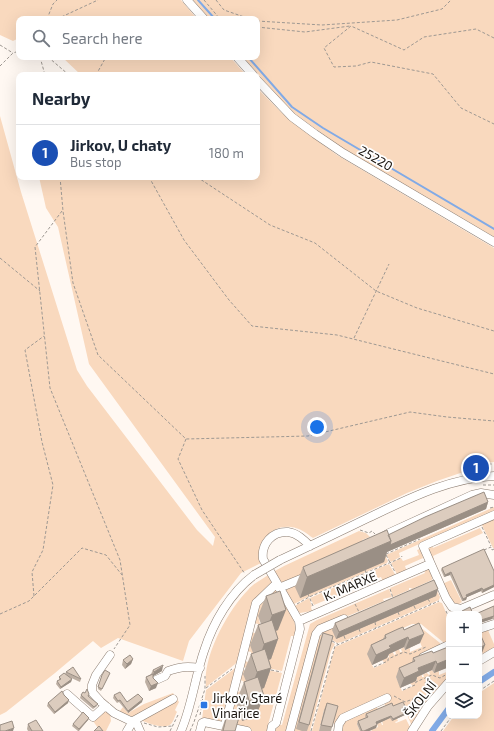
<!DOCTYPE html>
<meta charset="utf-8">
<style>
body{margin:0;font-family:"Exo 2",sans-serif;background:#f2f2f3;color:#1f2937}
.controls{position:absolute;right:12px;bottom:12px;display:grid;overflow:hidden;border-radius:8px;box-shadow:0 4px 16px #0002}
.controls button{width:36px;height:36px;display:grid;place-items:center;padding:0;border:0;border-bottom:1px solid #e0e1e3;background:#fff;color:#1f2937;font:20px sans-serif}
.you{position:absolute;left:317px;top:427px;width:14px;height:14px;margin:-10px;border:3px solid #fff;border-radius:50%;background:#1a73e8;box-shadow:0 0 0 6px #1a73e833}
.badge{display:grid;place-items:center;width:26px;height:26px;border-radius:50%;background:#ea580c;color:#fff;font-size:13px;font-weight:700}
.pin{position:absolute;translate:-50% -50%;border:2px solid #fff;box-shadow:0 1px 4px #0006}
.list{margin:0;padding:0;list-style:none}
h2{display:flex;justify-content:space-between;align-items:center;height:52px;margin:0;padding:0 16px;font-size:17px}
h2 small{font-size:13px;font-weight:400;color:#747a83}
.list li{display:grid;grid-template-columns:26px 1fr auto;gap:12px;align-items:center;box-sizing:border-box;height:56px;padding:0 16px;border-top:1px solid #e0e1e3}
.list b{display:block;font-size:15px;white-space:nowrap}
.list p{margin:0;font-size:13px;white-space:nowrap;color:#747a83}
.list em{font-size:13px;font-style:normal;color:#747a83}
.icon{flex:none;width:22px;height:22px;fill:none;stroke:currentColor;stroke-width:2;stroke-linecap:round;stroke-linejoin:round}
.map{position:relative;flex:none;width:494px;height:731px;overflow:hidden}
.search{position:absolute;background:#fff;box-shadow:0 4px 16px #0002;left:16px;top:16px;width:244px;height:44px;display:flex;align-items:center;gap:10px;box-sizing:border-box;padding:0 14px;border-radius:8px;color:#747a83;font-size:15px}
.panel{position:absolute;background:#fff;box-shadow:0 4px 16px #0002;left:16px;top:72px;width:244px;height:108px;border-radius:8px}
.map>svg:first-child{display:block}
.green{fill:#f9d9be}
.lines{fill:none;stroke-linecap:round;stroke-linejoin:round}
.stream{stroke:#81aae6;stroke-width:2}
.canal{stroke:#81aae6;stroke-width:6}
.minor-casing{stroke:#8b7c70;stroke-width:9}
.path{stroke:#9e9892;stroke-width:1;stroke-dasharray:3 2;stroke-linecap:butt}
.minor{stroke:#fff;stroke-width:8}
.minor-bridge-casing{stroke:#8b7c70;stroke-width:9;stroke-linecap:butt}
.minor-bridge{stroke:#fff;stroke-width:8}
.wall{fill:#bdafa3}
.shaded-wall{fill:#9a8f85}
.building{fill:#dcccbe;stroke:#9a8f85}
.poi-dot{fill:#2c78e4;stroke:#fff;stroke-width:1.5}
.labels{text-anchor:middle;dominant-baseline:central;stroke-width:3.5;stroke-linejoin:round;paint-order:stroke}
.street-label{font-size:13px;fill:#1a1510;stroke:#fff}
.poi-label{font-size:13px;fill:#1a1510;stroke:#fff;text-anchor:start}
</style>
<div class="map">
<svg width="494" height="731" viewBox="0 0 494 731">
<rect width="100%" height="100%" fill="#fff8f2"/>
<path class="green" d="M0,0H181L197,19H19V38L13,41L0,35Z
M193,0H494V237L344,149L299,117L285,105L243,57H257V19H209Z
M62,57H230L246,75H81Z
M257,88L288,119L337,155L494,248V462L471,465L472,469L437,481L407,493L313,538C306,533 300,528 291,527C271,524 255,544 261,563L241,573L189,641L183,661L118,638L101,648L93,641L55,673L6,712L0,715V116L21,192L77,370L87,386L197,530L213,546L215,537L89,364L58,227L46,208L39,177H257Z
M494,507V511L399,553L400,557L391,562L386,555Z
M494,517V548H493L481,523Z
M480,528L483,533L433,556L434,559L433,560L428,549L431,544L433,548Z
M359,531L366,533L370,537L362,540L364,545L369,547L281,583L273,572L284,566Z
M378,543L388,561L387,563L308,597L292,605L285,592L286,590Z
M420,549L421,550L423,558L405,566L407,572L398,576L391,563L401,558L403,561L419,555L417,550Z
M389,564L396,576L383,582L381,577L370,581L367,573Z
M428,568L432,576V580L412,589L411,588H409V590L393,597L390,588L425,573L424,569Z
M365,574L369,582L314,605L310,598Z
M268,575L271,581V584L257,599L239,661L206,687C202,657 228,610 248,590C254,583 261,580 268,575Z
M451,580L462,602L459,604L453,603L442,584Z
M433,583L440,597L439,600L342,642L337,643L320,632Z
M276,589C285,602 298,620 296,636H291L282,671L257,666L241,668L244,661L249,662L254,656L252,657L251,652L247,651L251,633L253,632L254,633H256V631L262,629L272,612L258,616L261,627L260,628L258,624L254,623L258,603Z
M389,589L392,597L383,599L384,601L348,616L347,615L322,628L288,731H273L277,724L282,725L310,624L317,620Z
M309,598L312,606L311,607L312,611L300,613L293,607Z
M439,602L442,603L449,620V647L421,624H412L388,635L372,665L374,668L385,663L382,660L389,657L388,654L393,652L394,655L396,654L395,651L399,649L400,652H402L401,649L404,647L405,650L410,648V652L422,647L416,633L420,627L440,643V646L396,677L402,691L413,686L410,683L417,680L416,677L422,675V677H424L423,674L427,673L429,675L430,674L429,672L432,670L434,673L439,671V675L449,671V680L435,694L431,691L429,693L430,698L412,726L402,704L386,708L384,703L337,725L333,723L324,710L319,731H312L335,647Z
M487,628L494,644V650L479,659V655L483,654L479,645V636L481,634L480,630Z
M319,633L335,644L331,651L310,731H291Z
M238,666L224,719L219,722L202,719L206,690Z
M257,668L282,673L268,725L269,731H253L233,726V717L240,715L242,721L250,698L236,702L239,713H238L237,710L232,709L238,690V692L243,690L247,685H245L243,681L239,680L240,671Z
M494,683V731H443L454,716H479V693Z
M173,693L179,702L175,710L177,712C175,715 174,721 171,724C165,731 140,721 134,716H130L119,712L123,707L128,713L144,704Z
M376,706L379,711L366,716L367,719L357,724L360,731H340L343,721Z
M106,710L110,714L111,721L106,731H100L93,721L100,712Z
M390,718L397,719L398,721L395,722L396,723L406,719L411,729L409,731H372L371,730L378,727L377,724L381,722L382,725H383L382,721Z"/>
<g class="lines">
<path class="stream" d="M198,0L215,19
M248,57L292,107L323,128L494,229"/>
<path class="canal" d="M479,682L494,672
M432,731L449,708"/>
<defs>
<path id="minor" d="M187,0L204,19
M237,57L253,75
M257,80L292,117L315,134L343,153L494,242
M494,515L423,546L446,598L452,607L461,609L494,595
M379,539L389,533L472,495L481,493L494,495
M280,560C310,546 339,532 368,518C408,499 449,478 494,476
M279,588L308,576
M299,621L430,564
M479,629L494,624
M110,655L96,675L92,685V692L101,702L114,713L137,724L140,731
M423,657L446,646
M479,661L494,652
M156,680L165,676L168,671C180,667 186,666 200,668
M67,694L93,717L103,708L107,707
M226,721L256,603L276,584
M127,731L133,721L173,699
M181,731C192,706 195,677 204,651C213,623 230,593 254,575
M200,731L202,723L204,722L247,731
M271,731L272,726L276,723L300,629L299,621L263,559C261,544 272,531 288,532C297,533 304,540 310,546
M290,731L316,634L320,629L344,619
M338,731L339,724L343,718L387,698
M412,731L428,706L449,682"/>
</defs>
<use href="#minor" class="minor-casing"/>
<path class="path" d="M204,0L220,19
M216,0L224,10L250,19
M47,19L53,4L57,0
M57,19L98,0
M257,21L322,25L397,20L442,9L451,0
M257,27L305,32L350,26
M494,38L476,29L424,37L404,50L351,26L324,48L334,67L356,66L371,62L433,74L461,108L494,124
M0,45L13,53
M40,57L45,75
M48,57L69,75
M0,66L13,53L19,51
M96,75L106,57
M60,177L63,211L73,283L98,355L186,439L308,436L410,412L447,417L494,421
M149,177L184,240L229,300L252,326L337,335L494,374
M197,177L270,225L315,243L376,291L417,308L494,331
M62,211L35,247L50,388L120,560L130,625L114,649
M0,258L40,291
M354,338L389,264
M186,439L178,459L202,510L245,574
M489,467H474L480,465L492,464
M483,485H494
M490,508L494,507
M482,527L491,546
M360,530L369,533L372,531L375,534
M484,550L491,547L492,550L494,549
M386,554L420,539
M386,555L395,572
M365,570L370,581
M390,589L393,598
M308,594L313,606
M34,596L32,572L43,550L53,485L42,442L25,350L44,336
M428,599L431,604
M297,604L309,597L401,558L402,556
M355,604L359,612
M414,606L416,610
M446,611L449,618
M398,612L400,617
M0,614L29,601L82,548L106,555L122,575
M375,622L376,628
M359,629L361,634
M344,636L346,641
M332,641L338,644
M374,667L388,661V659L404,652L410,654L426,647
M271,670L281,672
M425,682L430,692
M206,688L232,669
M403,690L415,685L416,682L432,675L440,678L449,673
M479,691L494,681
M394,696L405,702L413,699
M200,715L203,700L202,699
M144,723L158,727L173,726
M170,731L178,715
M190,731L194,722L205,689V676
M311,731L335,646L439,601
M441,731L452,716"/>
<use href="#minor" class="minor"/>
<defs>
<path id="minor-bridge" d="M254,575L280,560"/>
</defs>
<use href="#minor-bridge" class="minor-bridge-casing"/>
<use href="#minor-bridge" class="minor-bridge"/>
</g>
<path class="wall" d="M488,502L486,509L387,552L384,562L300,598L295,587L303,567L388,535Z
M442,568L494,571V587L482,593L481,591L467,597L466,600L462,601L450,575L444,577L441,570Z
M438,589L436,596L336,639L332,630L335,623Z
M266,596L278,630L276,631L278,639L271,659L269,660L271,668L264,688L261,689L256,716L242,721L236,702L244,682L246,681L243,674L251,654L253,653L250,645L258,625L261,624L258,616Z
M494,606V619H492L480,623L479,620V614H478V613Z
M404,630L420,643L405,650L404,647L393,652L389,654L387,658L372,665L367,654L371,645L383,639L385,635Z
M323,633L309,725L307,731H302L296,729L320,641Z
M433,653L449,667L434,673L432,670L417,677L416,681L400,688L396,677L399,668L412,662L413,658Z
M133,659L131,664L125,669L122,665L123,660Z
M153,670L162,671L153,676L156,688L149,691L145,682L146,677L151,674Z
M66,672L81,679L80,682L67,676L72,679L71,682L60,689L56,684L57,681L59,680V677L65,674Z
M102,675H109L101,691L98,689Z
M85,693L89,694V696L97,706L93,709L80,698L81,695Z
M64,695L68,703L54,714L47,706L48,703Z
M114,695L127,702H142L128,713L119,702L117,703L113,698Z
M327,703L332,727L331,731H319L324,710Z
M393,706L408,712L407,714L392,721L390,718L377,724L376,728L369,731H360L357,724L358,721L366,718L365,716L366,714Z
M228,711L235,731H221Z
M89,718L88,720L79,731H78L72,726L73,724Z
M28,724L42,731H28L27,729Z"/>
<path class="shaded-wall" d="M488,502L486,509L387,552L384,562L300,598L307,577L391,541Z
M451,572L450,575L444,577L445,575Z
M494,585V587L482,593L483,590Z
M482,588L481,591L465,598L466,595Z
M438,589L436,596L336,639L339,632Z
M467,597L466,600L462,601L463,599Z
M286,610L278,630L264,635L272,615Z
M493,616L492,619L480,623L481,620Z
M424,634L420,643L405,650L409,640Z
M408,637L404,647L389,654L387,658L372,665L376,655L389,646Z
M278,639L271,659L257,664L264,644Z
M485,645L482,653L479,654V648Z
M133,659L131,664L125,669L127,664Z
M449,659V667L434,673L437,664Z
M436,661L432,670L417,677L416,681L400,688L404,678L418,668Z
M163,666L162,671L152,677L154,672Z
M271,668L264,688L249,693L257,672Z
M72,679L71,682L60,689L61,687Z
M158,683L156,688L149,691L151,686Z
M264,696L256,716L242,721L249,701Z
M143,699L142,702L128,713V711Z
M69,700L68,703L54,714L55,712Z
M408,712L407,714L392,721L393,719Z
M391,716L390,718L375,725L376,722Z
M89,718L88,720L78,731L79,729Z
M377,725L376,728L369,731H364Z
M14,728L13,731H5Z"/>
<path class="building" d="M484,492L488,502L390,545L391,541L388,535L425,517Z
M387,530L391,541L307,577L303,567Z
M484,549L494,571V585L483,590L482,588L466,595L467,597L463,599L451,572L445,575L442,568Z
M434,580L438,589L339,632L335,623Z
M280,591L286,610L272,615L266,596Z
M494,606V616L481,620L479,614L478,613Z
M470,607L473,614H464L462,611Z
M272,620L278,639L264,644L258,625Z
M419,623L424,634L409,640L408,637L397,642L389,646L391,648L376,655L371,645L386,638L385,635L398,629L403,627L404,630Z
M323,633L333,636L309,725L299,722Z
M481,636L485,645L479,648V637Z
M448,647L449,649V659L437,664L436,661L418,668L419,671L404,678L399,668L415,661L413,658L421,655L432,651L433,653Z
M265,649L271,668L257,672L251,654Z
M130,655L133,659L127,664L123,660Z
M163,665V666L154,672L153,670Z
M73,667L81,679L66,672Z
M105,670L110,673L102,689L98,687L102,675Z
M64,673L72,679L61,687L57,681L61,679L59,677Z
M153,674V678L158,683L151,686L146,677Z
M258,677L264,696L249,701L244,682Z
M87,689L89,694L88,696L98,704L94,707L81,695L83,692L85,693Z
M62,691L64,695L69,700L55,712L48,703Z
M120,692L127,702L138,694L143,699L128,711L120,700L118,701L114,695Z
M403,702L408,712L393,719L391,716L376,722L377,725L364,731H362L358,721L368,717L366,714L392,703L393,706Z
M327,703L338,706L332,727L321,725Z
M228,711L240,714L235,731H223Z
M83,712L89,718L79,729L73,724Z
M36,720L43,731H32L28,724Z
M12,721L14,728L5,731H0V725Z
M99,726L103,731H94Z"/>
<rect class="poi-dot" x="200" y="701" width="8" height="8" rx="2"/>
<g class="labels">
<g class="street-label">
<text transform="translate(376 158) rotate(30)">25220</text>
<text transform="translate(350 586) rotate(-23)">K. MARXE</text>
<text transform="translate(420 699) rotate(-52)">ŠKOLNÍ</text>
</g>
<g class="poi-label">
<text x="212" y="698">Jirkov, Staré<tspan x="212" dy="15">Vinařice</tspan></text>
</g>
</g>
</svg>
<div class="controls">
<button>+</button>
<button>−</button>
<button><svg class="icon" aria-label="layers" viewBox="0 0 24 24"><path d="M12 4l9 5-9 5-9-5zM3 14l9 5 9-5"/></svg></button>
</div>
<div class="you"></div>
<div class="pin badge" style="left:476px;top:468px;background:#1a4fb4">1</div>
<div class="search"><svg class="icon" aria-label="search" viewBox="0 0 24 24"><circle cx="10" cy="10" r="6"/><path d="M15 15l6 6"/></svg>Search here</div>
<section class="panel">
<h2>Nearby<small></small></h2>
<ul class="list">
<li><span class="badge" style="background:#1a4fb4">1</span><div><b>Jirkov, U chaty</b><p>Bus stop</p></div><em>180 m</em></li>
</ul>
</section>
</div>
